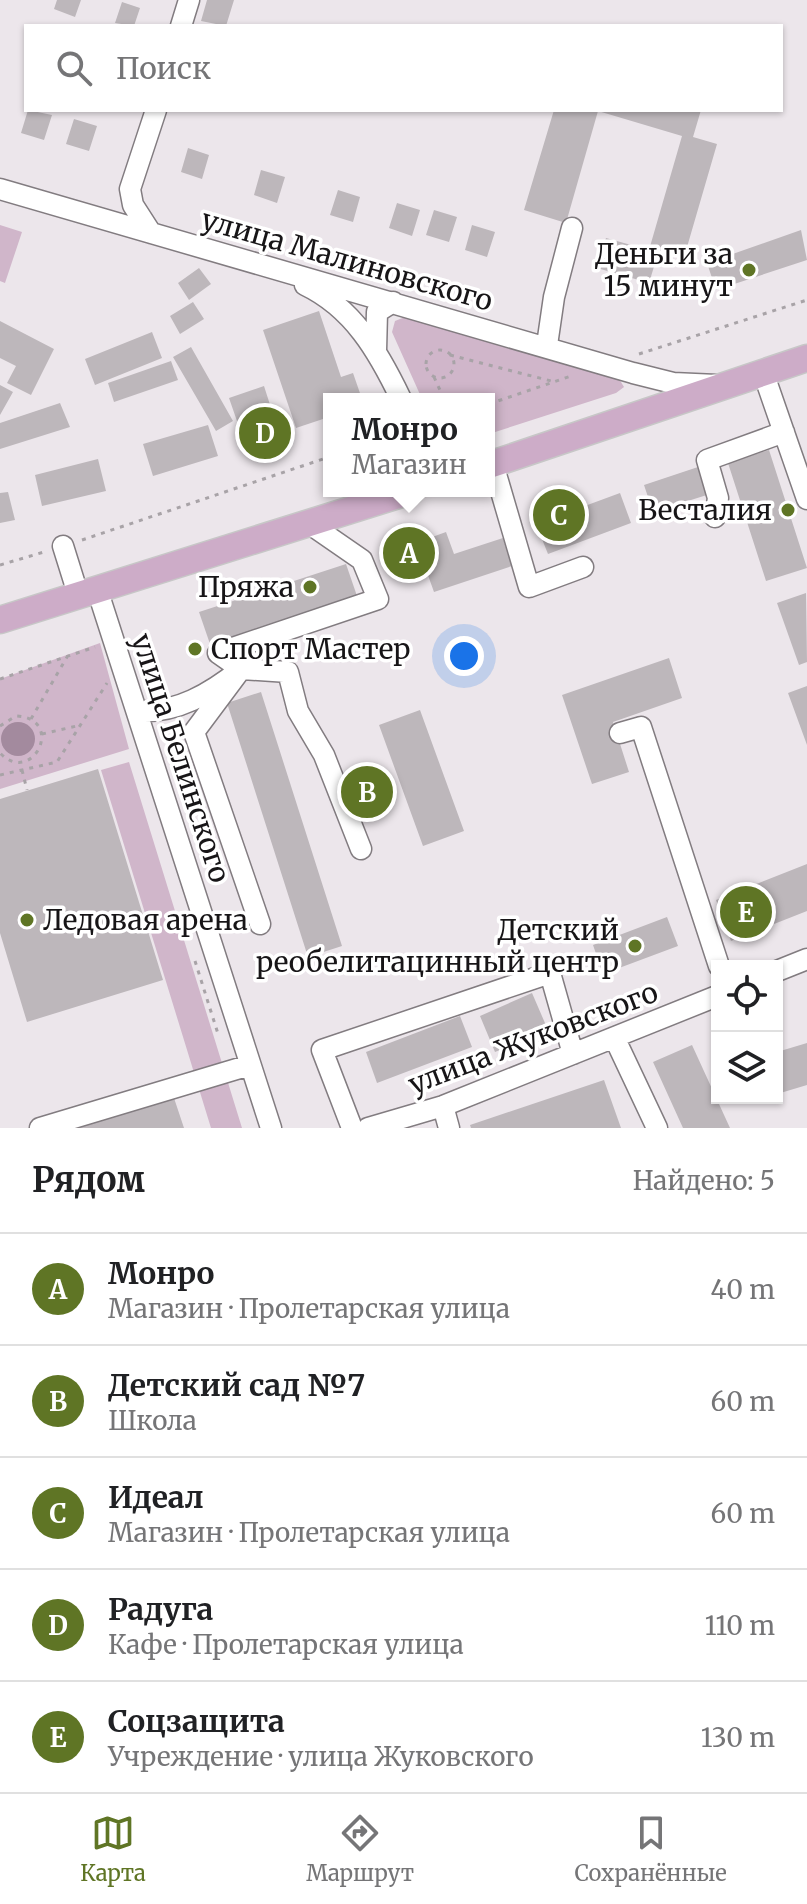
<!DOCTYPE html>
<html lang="ru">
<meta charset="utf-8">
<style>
body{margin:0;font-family:Merriweather,serif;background:#f2f2f2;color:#202124}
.controls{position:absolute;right:24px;bottom:24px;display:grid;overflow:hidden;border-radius:0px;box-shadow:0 2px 6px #0004}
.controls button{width:72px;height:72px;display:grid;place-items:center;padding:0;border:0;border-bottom:2px solid #e0e0e0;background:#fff;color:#202124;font:40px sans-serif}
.you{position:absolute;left:464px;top:656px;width:28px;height:28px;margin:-20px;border:6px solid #fff;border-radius:50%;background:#1a73e8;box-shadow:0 0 0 12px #1a73e833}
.badge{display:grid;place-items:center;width:52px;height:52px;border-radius:50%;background:#5f7525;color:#fff;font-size:26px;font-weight:700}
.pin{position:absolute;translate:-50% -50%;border:4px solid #fff;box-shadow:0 2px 8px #0006}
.popup{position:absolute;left:323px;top:393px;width:172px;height:104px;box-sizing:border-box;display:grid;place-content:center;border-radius:0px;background:#fff;filter:drop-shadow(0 2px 6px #0005);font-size:26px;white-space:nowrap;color:#757577}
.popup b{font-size:30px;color:#202124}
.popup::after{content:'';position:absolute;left:50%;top:100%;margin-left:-16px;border:16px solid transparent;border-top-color:#fff}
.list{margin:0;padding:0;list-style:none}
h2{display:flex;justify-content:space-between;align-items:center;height:104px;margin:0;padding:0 32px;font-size:34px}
h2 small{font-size:26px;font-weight:400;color:#757577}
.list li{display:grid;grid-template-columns:52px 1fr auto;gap:24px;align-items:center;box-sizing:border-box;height:112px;padding:0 32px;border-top:2px solid #e0e0e0}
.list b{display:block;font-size:30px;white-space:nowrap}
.list p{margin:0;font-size:26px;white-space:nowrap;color:#757577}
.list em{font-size:26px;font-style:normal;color:#757577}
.icon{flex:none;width:44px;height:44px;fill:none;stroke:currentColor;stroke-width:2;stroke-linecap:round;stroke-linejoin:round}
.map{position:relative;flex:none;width:807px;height:1128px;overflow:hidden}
.search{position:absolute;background:#fff;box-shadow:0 2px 6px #0004;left:24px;right:24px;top:24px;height:88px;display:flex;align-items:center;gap:20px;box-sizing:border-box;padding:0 28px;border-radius:0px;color:#757577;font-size:30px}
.sheet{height:664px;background:#fff}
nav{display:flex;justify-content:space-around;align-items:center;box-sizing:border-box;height:112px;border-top:2px solid #e0e0e0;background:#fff;font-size:22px;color:#757577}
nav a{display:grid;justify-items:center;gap:4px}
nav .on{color:#5f7525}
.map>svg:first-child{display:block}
.green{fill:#d0b6ca}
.water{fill:#a38a9e}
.building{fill:#bdb7bb}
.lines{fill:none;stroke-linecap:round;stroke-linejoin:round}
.minor-casing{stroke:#827c80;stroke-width:23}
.major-casing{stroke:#c7c7c7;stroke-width:29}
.path{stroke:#a8a3a7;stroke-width:3;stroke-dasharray:4 6;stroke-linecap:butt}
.minor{stroke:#fff;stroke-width:20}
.major{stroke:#cdacc8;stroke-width:26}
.poi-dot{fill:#5f7525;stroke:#fff;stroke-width:3}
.labels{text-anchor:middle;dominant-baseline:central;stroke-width:7;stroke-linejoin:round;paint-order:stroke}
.poi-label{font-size:28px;fill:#171517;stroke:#fff;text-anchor:end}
.street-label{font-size:28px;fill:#171517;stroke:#fff}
</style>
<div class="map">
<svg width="807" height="1128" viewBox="0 0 807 1128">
<rect width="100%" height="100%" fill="#ece6eb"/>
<path class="green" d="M0,225L22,232L5,283L0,281Z
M405,317L616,374L624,387L616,393L489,434V399H422L392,332L395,321Z
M100,643L129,749L0,789V679Z
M129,762L242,1128H211L101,770Z"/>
<path class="water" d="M1 739a17 17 0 1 1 34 0a17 17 0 1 1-34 0Z"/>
<path class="building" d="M57,0H81L75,17L54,9Z
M207,0H234L226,26L201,21Z
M122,2L140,8L134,26L115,23Z
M28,110L52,115L44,140L21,133Z
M554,110H701L693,137L717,144L685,254L660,247L649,283L597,268L606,238L649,250L682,136L598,111L566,223L524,210Z
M74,119L97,126L89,151L66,144Z
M188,148L209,155L202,179L181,172Z
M261,170L285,177L277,203L254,195Z
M338,190L360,197L353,222L330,215Z
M397,203L420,210L412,236L389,228Z
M434,210L457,217L449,242L426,235Z
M472,225L495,232L487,257L465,250Z
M801,230L807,260L716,290L707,263Z
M199,268L211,284L189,300L178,283Z
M193,302L204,319L180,334L170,316Z
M319,311L341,377L353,373L362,399H329V417L296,428L263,330Z
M0,321L54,349L31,395L7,383L16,366L0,358Z
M152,332L162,358L95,385L85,359Z
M191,347L233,421L216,431L173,357Z
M171,361L178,380L114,402L108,383Z
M0,385L13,392L0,415Z
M264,386L280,436L246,447L229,398Z
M60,403L70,427L0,449V423Z
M208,425L218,456L153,476L143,444Z
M769,450L807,568L766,581L728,463Z
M98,459L106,491L42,506L35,475Z
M701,466L710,494L653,512L644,485Z
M8,492L15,520L0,523V493Z
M620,493L631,523L548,554L536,524Z
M446,532L454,554L503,538L512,566L434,592L424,564L396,575L388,553Z
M346,564L357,596L210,644L199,612Z
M806,593L807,662L799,665L777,603Z
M669,658L682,698L613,722L629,772L592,784L562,695Z
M807,686V745L788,693Z
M261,692L342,946L308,957L227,703Z
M420,710L464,831L423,846L379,725Z
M98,769L163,980L27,1022L0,933V799Z
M807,864V911L731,941L716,900Z
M667,917L678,946L603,974L593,945Z
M532,993L548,1030L495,1052L480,1016Z
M460,1016L472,1047L377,1083L366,1052Z
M807,1043V1085L777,1094V1052Z
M692,1045L730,1128H683L653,1062Z
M604,1080L621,1128H471L470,1125Z
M174,1098L184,1128H78V1127Z"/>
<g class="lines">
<defs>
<path id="minor" d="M181,26L189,0
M0,189L633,373L673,383L717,385
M151,233L133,205L130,189L156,110
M305,285C353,308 378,351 401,399
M547,345L554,297L572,228
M376,351L377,312L393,302
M763,372L807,499
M493,464L529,587L583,567
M715,517L718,498L707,460L784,432
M63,546L78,594
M97,589L271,1128
M137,711C176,714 211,693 241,669L288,672L298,711L324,755L361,849
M620,733L641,727L719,966
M260,924L194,732L241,669L218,653L378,599L362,560L307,522
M777,971L807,959
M615,1039L657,1128
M443,1106L449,1128
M40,1128L250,1065
M352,1128L322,1050L550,973L573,1054
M368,1128L443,1106L717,996"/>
<path id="major" d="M489,465L807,358
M0,620L411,491"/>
</defs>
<use href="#minor" class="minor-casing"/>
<use href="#major" class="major-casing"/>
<path class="path" d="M426 364a14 14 0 1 1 28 0a14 14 0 1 1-28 0Z
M639,354L807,300
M450,355L555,382
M434,377L444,399
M489,404L571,376
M82,540L329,457
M0,565L44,552
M0,679L95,647
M31,719L67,657
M0,726L16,716C66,718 33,787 0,753
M42,734L81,725
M22,770L27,790
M0,775L57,762L107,683
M195,961L219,1037"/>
<use href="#minor" class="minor"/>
<use href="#major" class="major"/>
</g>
<g class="poi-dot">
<circle cx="749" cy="270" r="8"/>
<circle cx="788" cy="510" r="8"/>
<circle cx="310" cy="587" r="8"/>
<circle cx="195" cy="649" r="8"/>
<circle cx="27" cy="920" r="8"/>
<circle cx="635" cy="946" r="8"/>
</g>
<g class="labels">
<g class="poi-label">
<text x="733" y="254">Деньги за<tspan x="733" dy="32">15 минут</tspan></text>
<text x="772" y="510">Весталия</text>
<text x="294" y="587">Пряжа</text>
<text x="211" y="649" text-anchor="start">Спорт Мастер</text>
<text x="43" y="920" text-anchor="start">Ледовая арена</text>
<text x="619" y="930">Детский<tspan x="619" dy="32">реобелитацинный центр</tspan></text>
</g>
<g class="street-label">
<text transform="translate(347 260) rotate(16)">улица Малиновского</text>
<text transform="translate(181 758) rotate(72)">улица Белинского</text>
<text transform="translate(533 1038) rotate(-21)">улица Жуковского</text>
</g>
</g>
</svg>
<div class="controls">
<button><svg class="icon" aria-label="locate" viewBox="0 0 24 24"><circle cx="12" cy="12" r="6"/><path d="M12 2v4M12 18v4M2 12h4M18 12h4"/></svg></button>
<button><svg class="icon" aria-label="layers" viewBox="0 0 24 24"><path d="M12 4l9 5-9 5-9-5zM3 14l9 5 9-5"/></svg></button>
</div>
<div class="you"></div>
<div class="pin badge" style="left:409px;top:553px">A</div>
<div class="popup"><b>Монро</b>Магазин</div>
<div class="pin badge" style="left:367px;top:792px">B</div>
<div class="pin badge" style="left:559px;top:515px">C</div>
<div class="pin badge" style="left:265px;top:433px">D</div>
<div class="pin badge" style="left:746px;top:912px">E</div>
<div class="search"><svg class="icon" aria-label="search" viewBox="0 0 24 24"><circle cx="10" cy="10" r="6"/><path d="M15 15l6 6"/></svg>Поиск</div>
</div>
<section class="sheet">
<h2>Рядом<small>Найдено: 5</small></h2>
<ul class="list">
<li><span class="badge">A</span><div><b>Монро</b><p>Магазин · Пролетарская улица</p></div><em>40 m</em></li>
<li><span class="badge">B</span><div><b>Детский сад №7</b><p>Школа</p></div><em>60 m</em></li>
<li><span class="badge">C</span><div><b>Идеал</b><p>Магазин · Пролетарская улица</p></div><em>60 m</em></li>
<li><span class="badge">D</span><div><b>Радуга</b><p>Кафе · Пролетарская улица</p></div><em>110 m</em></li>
<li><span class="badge">E</span><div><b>Соцзащита</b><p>Учреждение · улица Жуковского</p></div><em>130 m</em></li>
</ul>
</section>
<nav>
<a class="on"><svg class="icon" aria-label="map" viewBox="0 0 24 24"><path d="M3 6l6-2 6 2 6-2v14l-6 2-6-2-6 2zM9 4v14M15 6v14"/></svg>Карта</a>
<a><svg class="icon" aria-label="directions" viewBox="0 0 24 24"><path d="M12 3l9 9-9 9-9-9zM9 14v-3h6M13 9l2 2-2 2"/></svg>Маршрут</a>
<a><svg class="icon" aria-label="saved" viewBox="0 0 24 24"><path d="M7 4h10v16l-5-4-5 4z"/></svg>Сохранённые</a>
</nav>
